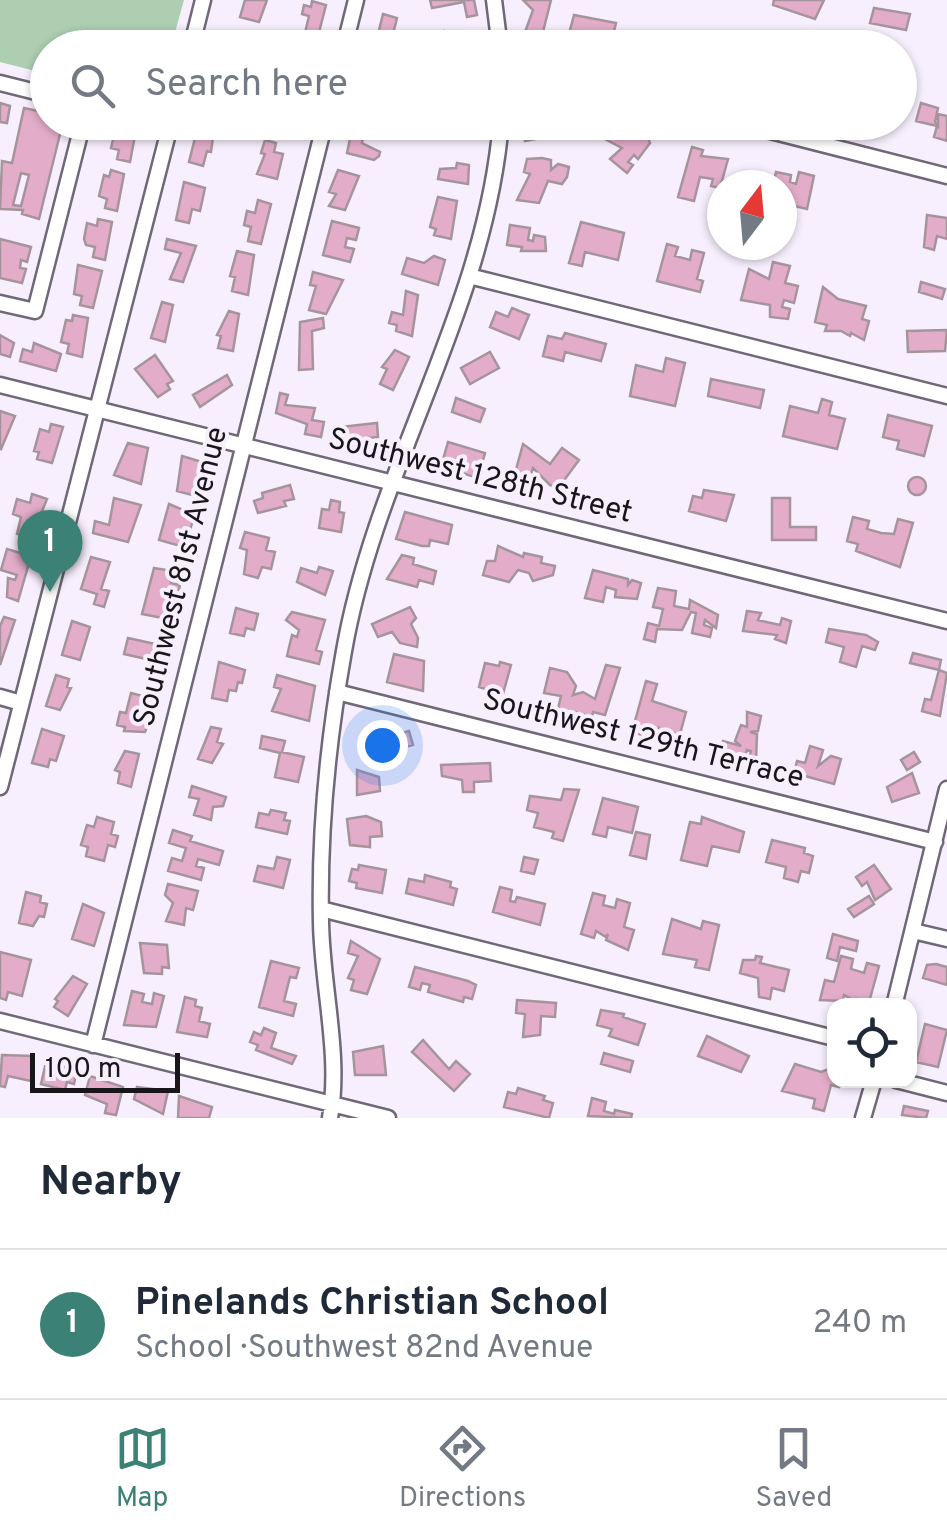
<!DOCTYPE html>
<meta charset="utf-8">
<style>
body{margin:0;font-family:Overpass,sans-serif;background:#f2f2f3;color:#1f2937}
.controls{position:absolute;right:30px;bottom:30px;display:grid;overflow:hidden;border-radius:20px;box-shadow:0 2px 8px #0004}
.controls button{width:90px;height:90px;display:grid;place-items:center;padding:0;border:0;border-bottom:2px solid #e0e1e3;background:#fff;color:#1f2937;font:50px sans-serif}
.compass{position:absolute;left:707px;top:170px;width:90px;height:90px;border-radius:50%;background:#fff;box-shadow:0 2px 8px #0004;rotate:16deg}
.scale{position:absolute;left:30px;bottom:25px;width:150px;box-sizing:border-box;padding-left:10px;border:5px solid #18151b;border-top:0;font-size:28px;line-height:35px;white-space:nowrap;color:#18151b;-webkit-text-stroke:8px #f7effd;paint-order:stroke}
.you{position:absolute;left:382px;top:745px;width:35px;height:35px;margin:-25px;border:8px solid #fff;border-radius:50%;background:#1a73e8;box-shadow:0 0 0 15px #1a73e833}
.badge{display:grid;place-items:center;width:65px;height:65px;border-radius:50%;background:#3c8175;color:#fff;font-size:32px;font-weight:700}
.pin{position:absolute;translate:-50% -82px;filter:drop-shadow(0 2px 5px #0008)}
.pin::after{content:'';position:absolute;top:52px;width:35px;height:30px;background:inherit;clip-path:polygon(0 0,100% 0,50% 100%)}
.list{margin:0;padding:0;list-style:none}
h2{display:flex;justify-content:space-between;align-items:center;height:130px;margin:0;padding:0 40px;font-size:42px}
h2 small{font-size:32px;font-weight:400;color:#747a83}
.list li{display:grid;grid-template-columns:65px 1fr auto;gap:30px;align-items:center;box-sizing:border-box;height:150px;padding:0 40px;border-top:2px solid #e0e1e3}
.list b{display:block;font-size:38px;white-space:nowrap}
.list p{margin:0;font-size:32px;white-space:nowrap;color:#747a83}
.list em{font-size:32px;font-style:normal;color:#747a83}
.icon{flex:none;width:55px;height:55px;fill:none;stroke:currentColor;stroke-width:2;stroke-linecap:round;stroke-linejoin:round}
.map{position:relative;flex:none;width:947px;height:1118px;overflow:hidden}
.search{position:absolute;background:#fff;box-shadow:0 2px 8px #0004;left:30px;right:30px;top:30px;height:110px;display:flex;align-items:center;gap:25px;box-sizing:border-box;padding:0 35px;border-radius:55px;color:#747a83;font-size:38px}
.sheet{height:280px;background:#fff}
nav{display:flex;justify-content:space-around;align-items:center;box-sizing:border-box;height:140px;border-top:2px solid #e0e1e3;background:#fff;font-size:28px;color:#747a83}
nav a{display:grid;justify-items:center;gap:5px}
nav .on{color:#3c8175}
.map>svg:first-child{display:block}
.green{fill:#adceb1}
.building{fill:#e3adc9;stroke:#a6949c;stroke-width:2.5;fill-rule:evenodd}
.lines{fill:none;stroke-linecap:round;stroke-linejoin:round}
.minor-casing{stroke:#716877;stroke-width:19}
.minor{stroke:#fff;stroke-width:14}
.labels{text-anchor:middle;dominant-baseline:central;stroke-width:8;stroke-linejoin:round;paint-order:stroke}
.street-label{font-size:30px;fill:#18151b;stroke:#f7effd}
</style>
<div class="map">
<svg width="947" height="1118" viewBox="0 0 947 1118">
<rect width="100%" height="100%" fill="#f7effd"/>
<path class="green" d="M0,0H184L171,47L48,48L47,74L0,62Z"/>
<path class="building" d="M245,0H267L259,22L240,17Z
M430,0H474L477,15L467,17L464,2L432,8Z
M551,0L542,36L525,32L533,10L523,0Z
M774,0H824L815,19L773,5Z
M312,1L326,5L316,44L303,41L309,16L302,14L304,5L311,7Z
M874,8L910,14L906,30L870,23Z
M383,14L397,18L392,38L403,40L402,48H374L367,43L370,32L378,34Z
M574,15L616,23L610,48L566,45Z
M444,31L478,37L476,48H440Z
M652,36L671,41L672,38L688,42L687,48H649Z
M0,103L10,106L7,123L0,122Z
M921,103L938,108L935,122L938,126V114L947,116V141L934,137L937,126L916,121Z
M24,108L48,113V122H63L39,219L22,214L23,210L0,209L2,161L12,163ZM21,173L29,175L21,206L13,205Z
M122,122L137,125L130,162L117,159L119,150L111,148L116,127L121,128Z
M530,122H568L569,127L547,131L546,123L538,125L536,139L525,141L523,130L531,128Z
M198,126L214,130L211,152L207,151L203,166L189,162Z
M609,126L623,137L630,128L645,130L650,143L638,159L634,155L628,162L633,165L627,173L610,159L622,148L601,137Z
M351,134L363,137L362,143L380,152L379,156L374,160L347,153Z
M265,140L276,143L274,152L283,154L277,179L257,174L265,154L261,153Z
M692,147L703,150L701,156L728,159L720,188L711,186L713,179L700,177L694,201L678,197Z
M542,158L551,160V170L558,164L569,167L567,177L562,184L548,181L539,203L517,200L530,174L524,172L527,159Z
M457,163L469,165L468,184L438,179L440,169L456,168Z
M111,170L124,174L117,211L105,208L107,199L99,196L104,175L109,177Z
M338,170L359,176L345,210L329,206L334,198L336,194L329,192Z
M776,172L791,175L790,182L796,184L799,172L814,176L807,209L782,203V185H773Z
M184,182L205,188L200,211L192,209L189,223L176,220Z
M438,197L457,201L451,239L434,235L436,229L430,227Z
M258,200L271,204L261,244L248,241L251,227L244,225L247,211L255,213Z
M927,215L947,218V239L937,236L934,250L924,247Z
M98,219L112,222L105,260L93,257L95,247L86,245L84,239L87,223L97,226Z
M332,221L359,228L356,240L347,238L345,247L354,249L350,262L323,255Z
M581,222L624,233L618,260L585,252L582,266L569,263Z
M510,225L530,228L528,240L533,241L534,235L545,237L546,251H521L522,247L507,245Z
M0,239L31,247L27,262L21,260L20,268L26,269L22,283L0,278Z
M167,239L196,246L183,282L170,279L181,253L165,249Z
M667,244L678,247L675,256L690,260L692,250L704,253L697,279L703,281L700,292L657,281Z
M237,251L254,255L248,295L232,291L235,277L230,276Z
M434,256L445,260L438,285L402,274L407,258L424,263Z
M773,262L790,266L785,283L798,286L794,303L784,300L782,307L790,309L788,319L770,317V305L741,300L749,269L769,279Z
M78,265L102,271L93,308L80,305L82,296L74,294Z
M313,272L343,280L326,314L309,310L316,286L310,285Z
M921,282L945,289L942,299L919,292Z
M823,287L838,299L866,306L862,319L869,321L864,340L851,333L850,336L841,331H825L827,325L815,322Z
M406,291L418,295L412,336L396,331L397,325L389,323L392,312L403,315Z
M162,302L173,305L165,342L151,338Z
M512,308L529,315L519,339L490,327L496,312L508,317Z
M229,311L239,314L233,351L218,348L221,336L217,335Z
M73,315L88,318L82,357L67,353L69,344L61,342L66,320L72,321Z
M323,318L324,328L312,331L313,369L299,370L300,322Z
M947,330L945,351L908,352L907,331Z
M565,333L606,344L601,361L565,352L563,361L543,356L548,336L562,339Z
M0,335L14,343L10,357L0,354Z
M34,343L61,354L56,371L20,361L23,349L32,352Z
M395,350L409,357L393,390L380,384L387,369L382,367Z
M490,352L499,368L470,384L461,368Z
M155,355L173,381L167,384L170,389L158,397L135,369Z
M666,358L685,363L675,406L630,396L636,365L663,372Z
M227,375L232,385L200,407L193,395Z
M711,379L764,390L760,408L708,396Z
M280,393L288,395L285,405L315,408L312,420L324,422L321,437L305,434L307,424L276,413Z
M456,398L485,409L480,422L452,412Z
M822,399L832,402L829,415L845,419L837,449L783,436L790,406L818,413Z
M0,411L15,416L1,449L0,448Z
M888,415L932,426L924,456L897,449L899,441L883,437Z
M377,423L378,437L341,441L340,427Z
M51,424L63,427L52,463L37,459L39,452L34,451L40,429L49,432Z
M448,442L485,453L478,478L441,467Z
M128,443L148,448L141,484L114,475Z
M523,444L550,464L562,448L579,460L559,487L550,485L533,468L530,477L515,473Z
M182,456L209,464L206,478L198,483L196,496L177,491Z
M908 486a9 9 0 1 1 18 0a9 9 0 1 1-18 0Z
M290,485L294,499L284,501L286,506L258,513L254,501L263,498L262,493Z
M704,490L734,495L726,521L689,511L693,496L702,498Z
M32,494L47,499L31,538L17,534L21,517L13,514L17,499L30,503Z
M114,498L141,505L128,542L93,533L95,521L109,525Z
M772,498H790V527H816V540H772Z
M331,500L340,502L339,512L344,513L341,532L319,528L322,509L329,510Z
M169,504L195,515L184,547L159,540Z
M405,512L452,525L448,544L430,540L429,546H422L396,539Z
M853,517L869,521L867,529L881,533L894,534L898,519L913,523L900,567L856,551L858,544L847,541Z
M245,532L269,538L266,550L275,552L271,569L262,567L258,578L244,574L247,550L240,548Z
M498,546L523,557L524,553L542,557L541,563L555,566L553,575L533,581L529,573L518,570L509,582L483,575L487,561H495Z
M7,549L31,556L18,601L7,597L8,578L15,580L17,575L1,570Z
M402,555L414,558L413,564L436,571L433,584L419,580L417,587L387,579Z
M91,557L110,562L101,589L109,591L104,607L94,604L97,594L81,589Z
M319,567L333,571L325,595L297,582L301,568L317,573Z
M154,568L167,570L171,583L180,585L173,620L142,614Z
M593,570L628,579V585L632,580L641,583L637,599L615,597L616,590L606,587L603,602L585,598Z
M658,588L676,591L674,606L689,609L690,600L718,615L716,628L705,620L704,625L712,628L710,637L692,633L696,613L691,612L682,630L657,629L655,642L644,639L648,623L659,626L663,609L653,607Z
M410,607L416,618L411,624L418,638L417,647L400,643L392,632L378,637L372,624Z
M236,608L258,614L254,630L246,628L244,636L230,633Z
M747,611L761,613L758,620L780,625L782,618L791,621L786,643L775,639L777,635L743,631Z
M292,612L325,620L316,650L322,652L319,664L287,656L292,635L297,637L299,630L286,620Z
M4,617L15,620L0,665V626Z
M72,621L90,627L80,660L62,655Z
M829,629L866,635L878,642L875,650L862,646L856,667L840,662L844,647L826,642Z
M128,638L160,645V660L166,661L163,671L153,668L155,661L124,654Z
M913,653L941,660L939,670L910,663Z
M394,654L424,661L423,691L387,682Z
M219,662L245,670L242,683L238,682L236,691L229,690L227,701L212,698Z
M500,662L511,665L503,694L491,696V691L479,687L485,663L499,666Z
M606,665L620,668L605,715L593,712L592,717L572,711L570,717L557,713L561,696L544,693L550,668L567,672L576,686L573,695L583,692L595,699Z
M939,670L947,673L940,716L922,711L925,699L931,700Z
M56,675L69,679L67,687L71,688L60,710L46,706Z
M277,675L315,686L309,721L272,711L281,689L274,687Z
M646,681L657,684L652,701L686,712L680,734L674,733L673,738L661,735L659,729L658,733L646,727L643,735L632,732Z
M131,693L158,700L145,732L124,731L125,727L117,725L120,712L126,713Z
M747,712L761,716L758,731L750,732L757,734L756,763L748,761L751,751L747,750L743,761L721,754L723,741L741,746L735,741L741,725L747,727Z
M211,727L221,729L217,742L223,744L212,763L198,759Z
M42,729L64,736L56,761L50,759L48,767L32,763Z
M409,731L413,745L378,755L374,741Z
M262,736L285,741L282,752L304,757L298,782L275,777L280,753L260,748Z
M810,746L823,750L818,766L831,756L841,759L834,784L794,773L797,761L805,763Z
M125,751L139,754L131,787L118,783L120,772L115,770Z
M914,752L920,762L907,770L901,760Z
M490,763L491,781L474,782V792H463L462,780L442,776L441,765Z
M357,770L379,777L380,791L357,795Z
M912,773L919,793L892,802L887,787Z
M192,786L226,797L223,806L213,807L211,820L194,815L199,799L189,797Z
M564,789L579,790L563,841L552,838L554,832L534,827L538,813L527,810L530,796L561,800Z
M603,798L638,807L632,833L608,827L606,837L593,834Z
M271,810L286,813L284,820L290,821L287,834L256,827L259,813L269,815Z
M366,816L381,822L382,836L370,837V847L350,845L347,819Z
M97,817L114,822L111,834L118,836L115,847L108,845L104,861L86,856L88,847L81,845L87,825L94,827Z
M702,817L744,832L739,852L712,846L707,866L681,860L690,822L701,824Z
M173,830L192,836L190,841L223,851L219,865L198,859L196,866L204,868L201,880L168,871L172,858L182,861L186,848L169,843Z
M636,832L650,835L646,859L630,855Z
M772,840L805,848L804,853L813,856L809,873L801,871L798,882L784,878L786,867L766,862Z
M277,857L290,860L283,888L254,881L258,866L274,869Z
M524,857L538,860L534,874L521,871Z
M359,865L386,870L382,893L356,888L357,883L349,881L352,869L358,870Z
M874,865L891,889L875,900L867,882L862,886L856,877Z
M425,875L451,882L450,887L457,889L453,905L406,893L409,879L424,882Z
M168,884L198,891L193,910L186,908L184,925L166,921L173,903L165,895Z
M500,887L512,890L510,901L515,902L517,897L545,904L540,925L493,912Z
M26,892L41,896L40,902L47,904L44,917L39,916L33,926L19,923Z
M593,893L605,896L603,905L615,908L617,899L630,903L624,927L634,930L628,950L606,940L608,934L606,937L596,931L594,938L581,934Z
M869,896L874,904L854,917L848,909Z
M83,904L104,913L94,946L72,939Z
M672,919L701,929L703,921L719,925L709,970L695,967L697,960L663,954Z
M833,934L858,941L856,951L840,947L837,961L827,958Z
M351,941L380,959L367,994L351,990L354,980L348,978L358,956L348,953Z
M140,943L167,945L169,968L162,967V974L144,973Z
M0,952L31,960L22,996L8,992L6,1000L0,998Z
M756,956L762,957L760,963L789,970L784,991L772,988L770,999L759,997L758,978L740,973L743,960H755Z
M841,956L853,959L851,969L864,973L867,963L879,966L868,1006L856,1005L857,998L855,1001L844,995L843,1001L820,1000L825,980L834,982Z
M271,961L299,968L296,978L290,977L284,1001L296,1004L293,1016L259,1007Z
M936,964L947,967V985L923,978L927,965Z
M415,967L468,981L476,985L472,999L464,997L463,1002L428,992L430,985L422,983L420,990L409,987Z
M73,976L87,984L68,1016L54,1007L58,1001L55,999Z
M132,991L144,994L142,1002L152,1004L154,993L164,996L156,1027L124,1025Z
M185,997L196,1000L195,1006L202,1008L199,1021L210,1024L207,1037L177,1032Z
M517,1000L556,1003L555,1017L541,1016L540,1035L523,1037L525,1014L516,1013Z
M601,1010L624,1014L623,1017L645,1024L638,1045L609,1036L612,1029L597,1025Z
M925,1024L947,1030L938,1067L916,1062Z
M264,1028L276,1033L271,1048L296,1056L292,1064L256,1050L258,1045L250,1042L254,1032L261,1035Z
M707,1036L749,1056L741,1072L698,1056Z
M423,1040L449,1069L456,1061L470,1074L454,1091L412,1052Z
M383,1046L386,1075H355L353,1052Z
M604,1053L633,1061L630,1072L601,1064Z
M2,1055L33,1056L31,1081L8,1076L5,1087L0,1086Z
M46,1062L77,1070L74,1084L67,1082L65,1090L41,1084Z
M795,1064L821,1072L834,1067V1080H841L839,1087L831,1085L824,1111L813,1108L815,1099L782,1091Z
M90,1076L123,1087L116,1115L105,1113L107,1104L85,1095Z
M137,1087L168,1091L163,1114L134,1099Z
M518,1088L545,1096L543,1100L553,1103L549,1118L504,1107L508,1092L516,1094Z
M179,1096L212,1107L209,1118H178Z
M592,1098L606,1102L604,1111L614,1114L615,1110L632,1114L631,1118L588,1116Z
M904,1106L928,1111L926,1118L902,1115Z"/>
<g class="lines">
<defs>
<path id="minor" d="M494,0L500,48
M191,48L203,0
M344,48L356,0
M0,83L48,95
M735,122L947,176
M473,277L947,396
M0,303L35,311L83,122
M0,385L947,621
M337,692L935,842
M0,697L21,703
M0,787L171,122
M321,909L834,1038
M913,931L947,939
M894,1006L947,789
M0,1021L388,1118
M93,1045L325,122
M896,1080L947,1093
M330,1118C341,1055 322,987 321,922C319,831 328,740 344,651C376,467 486,309 501,122
M863,1118L874,1080"/>
</defs>
<use href="#minor" class="minor-casing"/>
<use href="#minor" class="minor"/>
</g>
<g class="labels">
<g class="street-label">
<text transform="translate(480 477) rotate(14)">Southwest 128th Street</text>
<text transform="translate(182 577) rotate(-76)">Southwest 81st Avenue</text>
<text transform="translate(643 740) rotate(14)">Southwest 129th Terrace</text>
</g>
</g>
</svg>
<div class="controls">
<button><svg class="icon" aria-label="locate" viewBox="0 0 24 24"><circle cx="12" cy="12" r="6"/><path d="M12 2v4M12 18v4M2 12h4M18 12h4"/></svg></button>
</div>
<svg class="compass" viewBox="-18 -18 36 36"><path d="M0-13l5 13h-10z" fill="#e53935"/><path d="M0 13l5-13h-10z" fill="#747a83"/></svg>
<div class="scale">100 m</div>
<div class="you"></div>
<div class="pin badge" style="left:50px;top:592px">1</div>
<div class="search"><svg class="icon" aria-label="search" viewBox="0 0 24 24"><circle cx="10" cy="10" r="6"/><path d="M15 15l6 6"/></svg>Search here</div>
</div>
<section class="sheet">
<h2>Nearby<small></small></h2>
<ul class="list">
<li><span class="badge">1</span><div><b>Pinelands Christian School</b><p>School · Southwest 82nd Avenue</p></div><em>240 m</em></li>
</ul>
</section>
<nav>
<a class="on"><svg class="icon" aria-label="map" viewBox="0 0 24 24"><path d="M3 6l6-2 6 2 6-2v14l-6 2-6-2-6 2zM9 4v14M15 6v14"/></svg>Map</a>
<a><svg class="icon" aria-label="directions" viewBox="0 0 24 24"><path d="M12 3l9 9-9 9-9-9zM9 14v-3h6M13 9l2 2-2 2"/></svg>Directions</a>
<a><svg class="icon" aria-label="saved" viewBox="0 0 24 24"><path d="M7 4h10v16l-5-4-5 4z"/></svg>Saved</a>
</nav>
